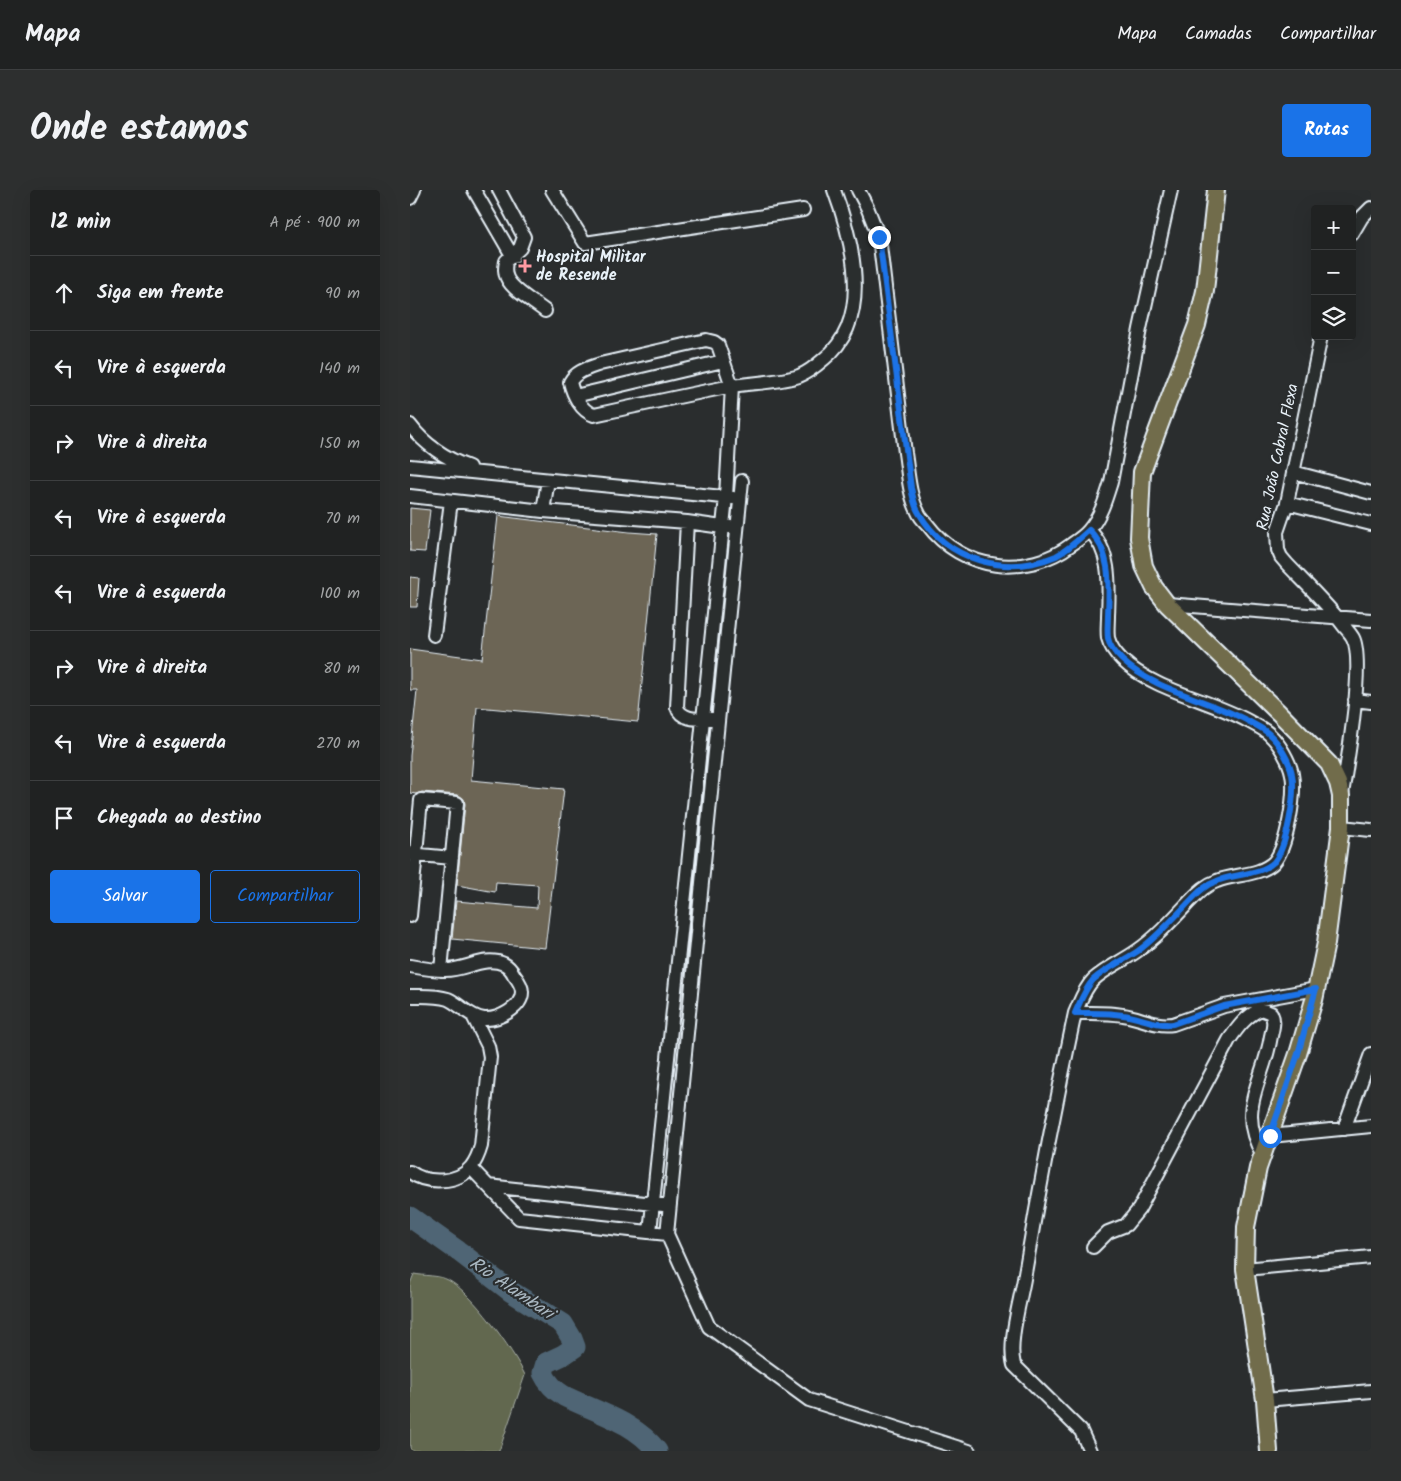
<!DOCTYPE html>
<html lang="pt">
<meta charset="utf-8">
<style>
body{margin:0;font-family:Kalam,sans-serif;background:#2d2f2f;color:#f1f3f6}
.controls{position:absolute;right:15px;top:15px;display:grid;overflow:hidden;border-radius:5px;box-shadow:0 5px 20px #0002}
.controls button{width:45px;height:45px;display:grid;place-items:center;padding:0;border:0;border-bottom:1px solid #3d3f40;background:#202222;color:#f1f3f6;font:25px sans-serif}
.stop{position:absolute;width:15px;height:15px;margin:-11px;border:4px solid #1a73e8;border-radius:50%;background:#fff}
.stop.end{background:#1a73e8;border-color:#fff;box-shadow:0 1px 5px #0008}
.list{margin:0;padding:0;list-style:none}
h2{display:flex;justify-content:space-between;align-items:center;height:65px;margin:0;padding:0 20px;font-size:21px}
h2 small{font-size:16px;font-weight:400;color:#a2a4a5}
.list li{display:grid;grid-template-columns:32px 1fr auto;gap:15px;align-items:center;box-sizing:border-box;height:75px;padding:0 20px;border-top:1px solid #3d3f40}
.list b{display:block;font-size:19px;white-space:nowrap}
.list em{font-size:16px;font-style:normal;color:#a2a4a5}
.actions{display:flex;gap:10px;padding:15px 20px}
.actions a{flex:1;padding:11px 0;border:1px solid #1a73e8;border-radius:5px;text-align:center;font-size:18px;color:#1a73e8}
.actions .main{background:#1a73e8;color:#fff}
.icon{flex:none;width:28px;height:28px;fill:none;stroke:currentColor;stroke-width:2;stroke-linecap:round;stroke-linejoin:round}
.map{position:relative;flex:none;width:961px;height:1261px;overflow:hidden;border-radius:5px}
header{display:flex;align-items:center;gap:30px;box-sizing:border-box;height:70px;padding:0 25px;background:#202222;border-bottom:1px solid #3d3f40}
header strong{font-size:24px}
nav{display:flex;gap:28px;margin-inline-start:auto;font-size:18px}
.intro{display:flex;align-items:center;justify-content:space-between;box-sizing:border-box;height:120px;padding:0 30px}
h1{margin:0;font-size:35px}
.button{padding:12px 22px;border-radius:5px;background:#1a73e8;color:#fff;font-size:18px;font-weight:700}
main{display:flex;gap:30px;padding:0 30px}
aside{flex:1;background:#202222;border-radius:5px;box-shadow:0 5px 20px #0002}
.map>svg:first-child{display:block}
.green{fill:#62684f;stroke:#a5aca4}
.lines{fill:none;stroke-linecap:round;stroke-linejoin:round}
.river{stroke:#506574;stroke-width:21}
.building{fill:#6c6555;stroke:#e8f1f8}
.minor-casing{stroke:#e8f1f8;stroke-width:16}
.major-casing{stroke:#e8f1f8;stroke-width:20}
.minor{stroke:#2a2d2e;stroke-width:12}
.major{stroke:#716c4b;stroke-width:16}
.route{stroke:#1a73e8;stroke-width:6}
.poi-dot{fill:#ff9aa2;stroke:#2a2d2e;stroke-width:2}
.labels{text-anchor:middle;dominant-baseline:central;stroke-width:4.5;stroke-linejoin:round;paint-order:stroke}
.poi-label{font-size:16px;font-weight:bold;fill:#e8f1f8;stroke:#2a2d2e;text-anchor:start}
.street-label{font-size:16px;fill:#e8f1f8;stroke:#2a2d2e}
.water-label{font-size:18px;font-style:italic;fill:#abb9c3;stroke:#2a2d2e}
</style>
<header>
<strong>Mapa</strong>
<nav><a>Mapa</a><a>Camadas</a><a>Compartilhar</a></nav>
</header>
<div class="intro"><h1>Onde estamos</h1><a class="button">Rotas</a></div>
<main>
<aside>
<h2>12 min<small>A pé · 900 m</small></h2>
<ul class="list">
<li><svg class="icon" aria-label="ahead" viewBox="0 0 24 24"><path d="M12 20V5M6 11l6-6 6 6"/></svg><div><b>Siga em frente</b></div><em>90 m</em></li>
<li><svg class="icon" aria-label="left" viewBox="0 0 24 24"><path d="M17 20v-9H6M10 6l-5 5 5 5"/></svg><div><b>Vire à esquerda</b></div><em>140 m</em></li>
<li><svg class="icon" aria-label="right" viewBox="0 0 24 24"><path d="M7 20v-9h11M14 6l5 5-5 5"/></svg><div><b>Vire à direita</b></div><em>150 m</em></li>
<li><svg class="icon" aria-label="left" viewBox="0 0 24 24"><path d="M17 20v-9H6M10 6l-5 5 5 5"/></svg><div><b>Vire à esquerda</b></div><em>70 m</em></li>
<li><svg class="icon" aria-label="left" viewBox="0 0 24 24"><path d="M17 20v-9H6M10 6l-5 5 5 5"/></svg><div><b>Vire à esquerda</b></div><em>100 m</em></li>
<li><svg class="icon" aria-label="right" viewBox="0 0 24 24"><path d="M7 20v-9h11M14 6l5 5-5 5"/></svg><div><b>Vire à direita</b></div><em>80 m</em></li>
<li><svg class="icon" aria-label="left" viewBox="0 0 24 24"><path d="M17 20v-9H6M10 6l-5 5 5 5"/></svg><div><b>Vire à esquerda</b></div><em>270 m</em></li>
<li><svg class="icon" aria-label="arrive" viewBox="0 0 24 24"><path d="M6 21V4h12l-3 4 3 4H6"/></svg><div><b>Chegada ao destino</b></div></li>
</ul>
<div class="actions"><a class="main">Salvar</a><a>Compartilhar</a></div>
</aside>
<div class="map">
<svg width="961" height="1261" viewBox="0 0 961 1261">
<rect width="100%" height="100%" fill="#2a2d2e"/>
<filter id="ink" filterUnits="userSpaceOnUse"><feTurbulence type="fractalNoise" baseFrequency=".02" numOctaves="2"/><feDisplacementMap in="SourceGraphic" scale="10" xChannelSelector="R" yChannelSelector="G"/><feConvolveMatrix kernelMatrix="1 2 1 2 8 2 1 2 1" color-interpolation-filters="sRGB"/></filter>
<g filter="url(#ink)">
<path class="green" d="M4,1084C14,1086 29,1085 38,1090C62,1102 103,1160 115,1185L89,1261H0V1094Z"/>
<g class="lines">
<path class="river" d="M0,1027L51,1063L100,1101L153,1134L162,1149L165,1157L153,1165L136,1173L133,1183C138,1194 144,1200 154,1206C186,1222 225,1232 247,1261"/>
</g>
<path class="building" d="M0,318L20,320L15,362L0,361Z
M88,326L219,342L247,344L228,532L67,517L61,590L154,599L135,758L42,749L46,711L127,718L128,695L86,692L85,702L47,695L55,614L54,609L48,605L12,602L6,604L0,603V566L7,500H0V459L72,469Z
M0,387L9,388L7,417H0Z"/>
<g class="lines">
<defs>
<path id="minor" d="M64,0L103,67
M89,0L114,47L110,58L96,71C95,77 94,82 97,88C102,100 124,112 135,121
M142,0L175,53L393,20
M448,0L457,17L469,47L495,263C498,282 499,305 508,322C510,327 514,331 517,334C552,381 616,389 662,354C668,350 675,345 679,340C691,326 696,308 701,292L730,139L761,0
M0,8L4,0
M942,44L952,27L961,18
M911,146L877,313L867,342L868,360L871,367L877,374C896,394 917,414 934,436C937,440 941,444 943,448C955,471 937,575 932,604
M165,206L313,171
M0,235C14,254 36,269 59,277
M0,276L323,308
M883,282L961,303
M0,306L133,321L277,332L312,337H321
M877,313L961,334
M133,321L138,290
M277,332L267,517C271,531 290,529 303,529
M757,414L961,430
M24,445L41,311
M945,510L961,512
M931,637L961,640
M0,664L42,668
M0,726L11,610L47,613L31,780
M0,776C11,778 23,780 34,780C54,781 74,765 94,774C98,776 102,781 104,785C108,790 112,796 112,802C112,818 88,830 74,829C59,827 51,815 38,809C26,805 12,806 0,806
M665,823C670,812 674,799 683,790C696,778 713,771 727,761C747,747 763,729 780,711C788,703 795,695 807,691C824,684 850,686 864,672C877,657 886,604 882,584C880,572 869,553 860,545C855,539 845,535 838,531C800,510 743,500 712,470C707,465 700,456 698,448C697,441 698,433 698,426C699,396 702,362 679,340
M934,939L961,864
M860,946L961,936
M61,978L109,1028L257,1044L332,291
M0,982C16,994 48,994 61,977C66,971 69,963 71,956L80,867L78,856L63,826
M78,996L253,1015
M240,1042L316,307L322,196L308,155L304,152L296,150L190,174C179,178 166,181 160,192C163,205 171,221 184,225C230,215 276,205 322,196C341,193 372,192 389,186C399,182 406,176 414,169C464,129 443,51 424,0
M257,1044L299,1137L399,1210L559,1261
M683,1057L698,1042L716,1035L729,1019L819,850C828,837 836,826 851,819L861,823C865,831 863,837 861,846C854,892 825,919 853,965
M835,1079L961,1067
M855,1210L961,1201
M680,1261L671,1241L604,1175C598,1153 610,1112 614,1089C629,1000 646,911 665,823C681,823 697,822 713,825C730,827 745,837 763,834L814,816L906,799"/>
<path id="major" d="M806,0L795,101L787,135L732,282L729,348L734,376L744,397L757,414L869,523L919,574L928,593L931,606V637L916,753L904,810L888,864L848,978L836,1037L835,1079L855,1210L859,1261"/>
</defs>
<use href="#minor" class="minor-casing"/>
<use href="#major" class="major-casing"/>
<use href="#minor" class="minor"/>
<use href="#major" class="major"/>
</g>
</g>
<g class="lines" filter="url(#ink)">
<path class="route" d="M469,47L501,298C503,306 504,316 509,323C537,371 596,387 646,366C658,360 669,349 679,340C702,362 699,396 698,425C698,433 697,441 698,448C699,456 707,465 712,470C743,500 800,510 838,531C845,535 855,539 860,545C869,553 880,572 882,584C886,604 877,657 864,672C851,685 823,684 807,691C795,695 788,703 780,711C763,729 747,747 728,761C713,771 696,778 683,790C675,799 670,812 665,823C681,823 697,822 713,825C730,827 745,836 763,834L814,816L906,799L888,864L860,946"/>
</g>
<path class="poi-dot" d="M112.5 68.5h5v5h5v5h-5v5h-5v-5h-5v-5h5z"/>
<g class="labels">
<g class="poi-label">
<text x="126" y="67">Hospital Militar<tspan x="126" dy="18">de Resende</tspan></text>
</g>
<g class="street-label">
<text transform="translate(868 267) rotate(-78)">Rua João Cabral Flexa</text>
</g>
<g class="water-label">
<text transform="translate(101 1099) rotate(34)">Rio Alambari</text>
</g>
</g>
</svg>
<div class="controls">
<button>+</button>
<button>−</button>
<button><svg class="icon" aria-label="layers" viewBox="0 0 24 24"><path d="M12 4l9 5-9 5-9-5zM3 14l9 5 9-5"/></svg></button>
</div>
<div class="stop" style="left:860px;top:946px"></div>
<div class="stop end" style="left:469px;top:47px"></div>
</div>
</main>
